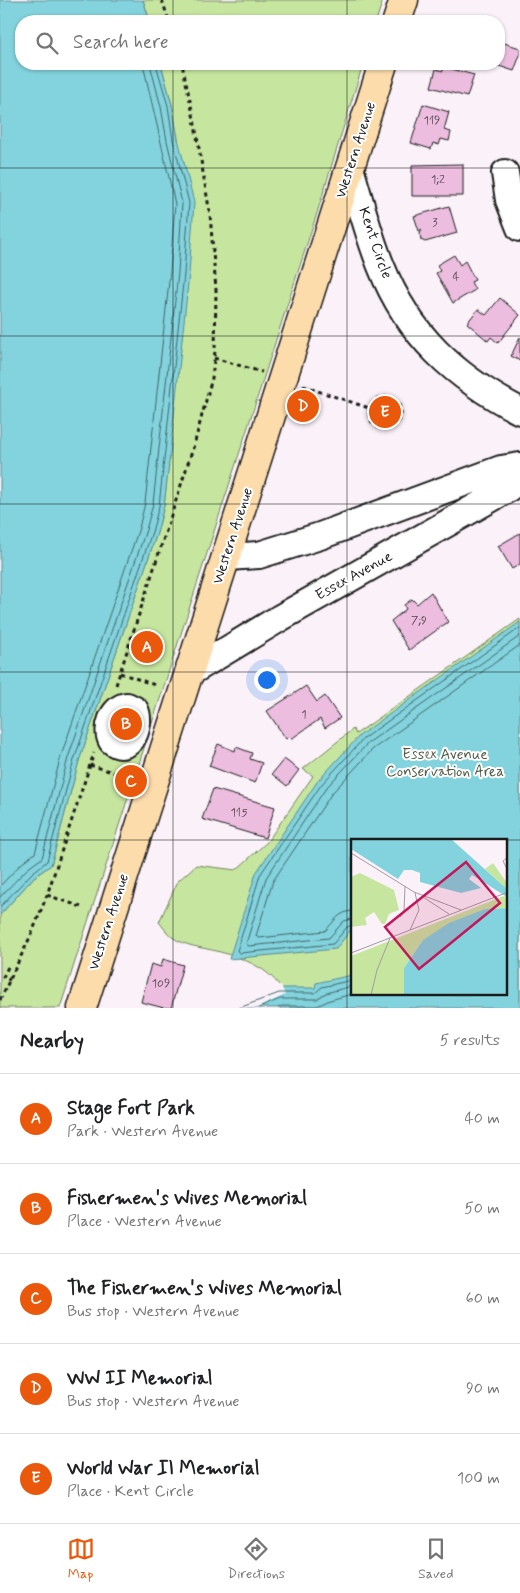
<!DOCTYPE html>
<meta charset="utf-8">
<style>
body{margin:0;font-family:Mynerve,sans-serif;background:#f6f6f6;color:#202124}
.you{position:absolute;left:266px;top:679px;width:18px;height:18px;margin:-12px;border:4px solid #fff;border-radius:50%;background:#1a73e8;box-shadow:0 0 0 8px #1a73e833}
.badge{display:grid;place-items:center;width:32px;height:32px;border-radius:50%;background:#ea580c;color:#fff;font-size:16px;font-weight:700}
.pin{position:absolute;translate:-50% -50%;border:2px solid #fff;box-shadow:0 1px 5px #0006}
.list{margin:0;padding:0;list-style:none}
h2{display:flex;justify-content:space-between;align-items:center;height:65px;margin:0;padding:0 20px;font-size:21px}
h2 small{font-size:16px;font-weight:400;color:#757577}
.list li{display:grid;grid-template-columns:32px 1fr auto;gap:15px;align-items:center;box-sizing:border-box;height:90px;padding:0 20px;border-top:1px solid #e0e0e0}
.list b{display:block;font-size:19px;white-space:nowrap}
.list p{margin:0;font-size:16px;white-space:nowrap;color:#757577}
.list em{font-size:16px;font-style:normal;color:#757577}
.icon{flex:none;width:28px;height:28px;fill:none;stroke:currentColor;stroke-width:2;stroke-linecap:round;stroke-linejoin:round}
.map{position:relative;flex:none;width:520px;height:1008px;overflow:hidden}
.search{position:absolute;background:#fff;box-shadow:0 1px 4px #0004;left:15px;right:15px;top:15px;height:55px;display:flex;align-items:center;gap:12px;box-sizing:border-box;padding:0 18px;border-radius:20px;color:#757577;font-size:19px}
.sheet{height:515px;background:#fff}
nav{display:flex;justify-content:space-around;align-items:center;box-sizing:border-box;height:70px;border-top:1px solid #e0e0e0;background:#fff;font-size:14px;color:#757577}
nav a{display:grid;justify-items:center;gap:2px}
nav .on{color:#ea580c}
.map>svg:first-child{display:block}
.green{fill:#c6e69f;stroke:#71815e}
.water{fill:#82d3dd;stroke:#598a90}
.pier{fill:#fbf2f9}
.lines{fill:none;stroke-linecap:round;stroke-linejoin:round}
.shore{stroke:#456569;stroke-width:1}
.building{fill:#ecbddf;stroke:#1c1c1c}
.minor-casing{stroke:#1c1c1c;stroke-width:30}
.major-casing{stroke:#1c1c1c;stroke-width:31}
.path{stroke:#1c1c1c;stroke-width:3;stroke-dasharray:4 4;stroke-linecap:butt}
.minor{stroke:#fff;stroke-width:26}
.major{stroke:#fddcac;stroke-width:28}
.grid{fill:none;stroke:#1c1c1c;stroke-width:1;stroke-opacity:0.55}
.labels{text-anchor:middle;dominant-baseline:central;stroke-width:4;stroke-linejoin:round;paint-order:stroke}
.number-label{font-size:12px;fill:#50444d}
.street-label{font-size:15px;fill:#1c1c1c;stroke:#fff}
.park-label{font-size:15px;fill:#4f5943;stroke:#fff}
.inset-road{fill:none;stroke:#a29ca1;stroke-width:1}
.view{fill:#c2185b;fill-opacity:0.15;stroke:#c2185b;stroke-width:2.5}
.inset-edge{fill:none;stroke:#1c1c1c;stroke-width:2.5}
</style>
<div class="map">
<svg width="520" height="1008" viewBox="0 0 520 1008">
<rect width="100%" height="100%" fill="#fbf2f9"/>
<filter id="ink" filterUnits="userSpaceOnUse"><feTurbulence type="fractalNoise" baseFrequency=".02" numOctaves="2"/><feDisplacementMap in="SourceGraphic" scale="10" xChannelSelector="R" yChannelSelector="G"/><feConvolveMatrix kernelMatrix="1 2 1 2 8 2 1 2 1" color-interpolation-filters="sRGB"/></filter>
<g filter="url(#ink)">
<path class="green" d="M143,0H383L376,21H150Z
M161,64H363L317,213L60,1008H0V915L34,877L51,865L79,761L157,533L164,506L173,422L178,139L172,105Z
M520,619V1008L506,994V841H352V989L285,995C274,971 248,960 224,953C208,948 185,947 172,937C167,933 163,927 159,922L178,881L196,865L236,870L267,842L313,776L303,769L353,729L356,734Z"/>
<path class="water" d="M0,0H143L150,21H21V64H161L172,105L178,139L194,202L189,274L169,463L164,506L157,533L79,761L51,865L34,877L0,915Z
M520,622V1008H222L278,988H315L316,983L352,975V994H506V841H352V928L336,949L229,959L256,873L317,782L360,735Z"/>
<path class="pier" d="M277,985H281L285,995L257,1008H219L221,1006L255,995Z"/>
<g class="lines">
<path class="shore" d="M0,886L21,864L35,853L61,756L139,528L145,503L170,272L175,204L143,64
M0,897L27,869L42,858L68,758L146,530L153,504L178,273L182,203L167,141L161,107L150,64
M0,907L31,874L47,861L74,760L152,532L159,506L184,274L189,203L173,140L168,106L156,64
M352,911C338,912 334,922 325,931L259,938L256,936L273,881L332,793L373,749L520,645
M352,919L344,921L329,938L249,946L246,944L266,878L326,788L368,743L520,636
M352,925L347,927L333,944L240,953L237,951L260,875L321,785L364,738L520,628
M239,1008L279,993H315L322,987L352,980
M259,1008L280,999H317L326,993L352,986
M278,1008L282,1006H317L330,1000L352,994"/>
</g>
<path class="building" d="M501,42L520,48V55L514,71L493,64H499V48Z
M444,67L474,75L467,97L431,87L436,69L443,71Z
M423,104L449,112L444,130L451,132L449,141L441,139L439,145L433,143L431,149L411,143Z
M463,164V196H412V165Z
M449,206L457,233L425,242L421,240L420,234L422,229L419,231L414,216Z
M454,255L460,265L465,261L475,280L471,282L475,290L453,303L436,273L440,271L437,265Z
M500,298L520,315L498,343L491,337L488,341L467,323L478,309L486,315Z
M520,337V361L511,356Z
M520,533V564L512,569L498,546Z
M431,592L448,622L409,650L391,621L406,609L404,605L412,599L417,604Z
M306,686L317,702L325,696L340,718L325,728L320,719L291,739L289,737L286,739L267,711Z
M218,744L235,751L236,747L252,753L250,759L262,763L255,783L209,766Z
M284,759L299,770L287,786L272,774Z
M213,789L275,807L265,838L202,819Z
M163,959L183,965L171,1008H164L141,1002L151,964L161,967Z"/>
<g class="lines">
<defs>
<path id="minor" d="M350,168C360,201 368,234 381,266C408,335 456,378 520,411
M505,173L509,200L520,228
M226,557L259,555L320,536L501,469L520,466
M189,673L280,618L506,490L520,479
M127,706L135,710C142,724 130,756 112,741C105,730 113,707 127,706Z"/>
<path id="major" d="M397,21L404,0
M82,1008L383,64"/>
</defs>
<use href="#minor" class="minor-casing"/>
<use href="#major" class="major-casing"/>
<path class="path" d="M162,0L169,21
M214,358L262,372
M303,386L369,408
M369 413a16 16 0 1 1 32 0a16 16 0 1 1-32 0Z
M120,673L155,685
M116,685L194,445L212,378L215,351L216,290L210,214L194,119L182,64
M90,765L125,776
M47,895L84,908
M8,967L3,977L10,980
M0,1000L32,933L47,895L94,753"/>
<use href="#minor" class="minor"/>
<use href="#major" class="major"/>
</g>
</g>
<path class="grid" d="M173,0V21M347,0V21M173,64V1008M347,64V1008M0,168H520M0,336H520M0,504H520M0,672H520M0,840H520"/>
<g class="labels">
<g class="number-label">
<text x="432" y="121">119</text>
<text x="438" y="180">1;2</text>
<text x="435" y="223">3</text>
<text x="456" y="277">4</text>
<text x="419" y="621">7;9</text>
<text x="304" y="715">1</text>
<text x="239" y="813">115</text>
<text x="161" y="984">109</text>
</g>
<g class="street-label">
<text transform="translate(356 150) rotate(-72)">Western Avenue</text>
<text transform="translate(375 243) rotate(71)">Kent Circle</text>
<text transform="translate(233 536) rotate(-72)">Western Avenue</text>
<text transform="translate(354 576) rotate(-29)">Essex Avenue</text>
<text transform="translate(109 922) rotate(-72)">Western Avenue</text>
</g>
<g class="park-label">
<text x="445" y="755">Essex Avenue<tspan x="445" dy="17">Conservation Area</tspan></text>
</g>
</g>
<g transform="translate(351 839)">
<rect width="156" height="156" fill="#fbf2f9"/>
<path d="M142,24L156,44V50L134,30ZM9,34L43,51L48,71L38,75L34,85H31L23,73L14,79L16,86L0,88V38ZM153,57L156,58V69L134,70L72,101L53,129V156H0V117Z" fill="#c6e69f"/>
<path d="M0,0H100L156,50V58L121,36L118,40L130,49L110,54L69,43V34L61,31H53L47,40L0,10ZM157,69L156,156H53V129L72,101L98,84L134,70Z" fill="#82d3dd"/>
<path class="inset-road" d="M0,14L63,53L110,71M157,18L152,22L157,32M72,58L98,75M49,78L53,73L54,47M59,91L68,71L64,54M0,114L157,53M20,156L26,131L39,99"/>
<path class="view" d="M115,23L149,64L68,130L34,88Z"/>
<rect width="156" height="156" class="inset-edge"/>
</g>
</svg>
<div class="you"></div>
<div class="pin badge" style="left:147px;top:647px">A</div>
<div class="pin badge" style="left:126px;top:724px">B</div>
<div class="pin badge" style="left:131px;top:781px">C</div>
<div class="pin badge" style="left:303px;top:406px">D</div>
<div class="pin badge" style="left:385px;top:412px">E</div>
<div class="search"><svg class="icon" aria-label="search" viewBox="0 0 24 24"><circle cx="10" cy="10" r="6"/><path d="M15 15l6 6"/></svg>Search here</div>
</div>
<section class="sheet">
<h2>Nearby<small>5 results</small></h2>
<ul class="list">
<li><span class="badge">A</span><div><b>Stage Fort Park</b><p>Park · Western Avenue</p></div><em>40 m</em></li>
<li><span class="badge">B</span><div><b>Fishermen's Wives Memorial</b><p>Place · Western Avenue</p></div><em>50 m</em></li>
<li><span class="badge">C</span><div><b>The Fishermen's Wives Memorial</b><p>Bus stop · Western Avenue</p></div><em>60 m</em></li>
<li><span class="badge">D</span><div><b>WW II Memorial</b><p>Bus stop · Western Avenue</p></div><em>90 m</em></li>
<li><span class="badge">E</span><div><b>World War II Memorial</b><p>Place · Kent Circle</p></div><em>100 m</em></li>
</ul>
</section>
<nav>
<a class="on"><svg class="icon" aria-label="map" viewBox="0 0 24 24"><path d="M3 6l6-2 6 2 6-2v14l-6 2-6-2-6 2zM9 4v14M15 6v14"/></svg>Map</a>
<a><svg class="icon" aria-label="directions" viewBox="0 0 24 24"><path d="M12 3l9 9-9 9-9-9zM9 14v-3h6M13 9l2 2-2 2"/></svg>Directions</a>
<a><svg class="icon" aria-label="saved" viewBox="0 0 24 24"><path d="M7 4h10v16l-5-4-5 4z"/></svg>Saved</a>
</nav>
